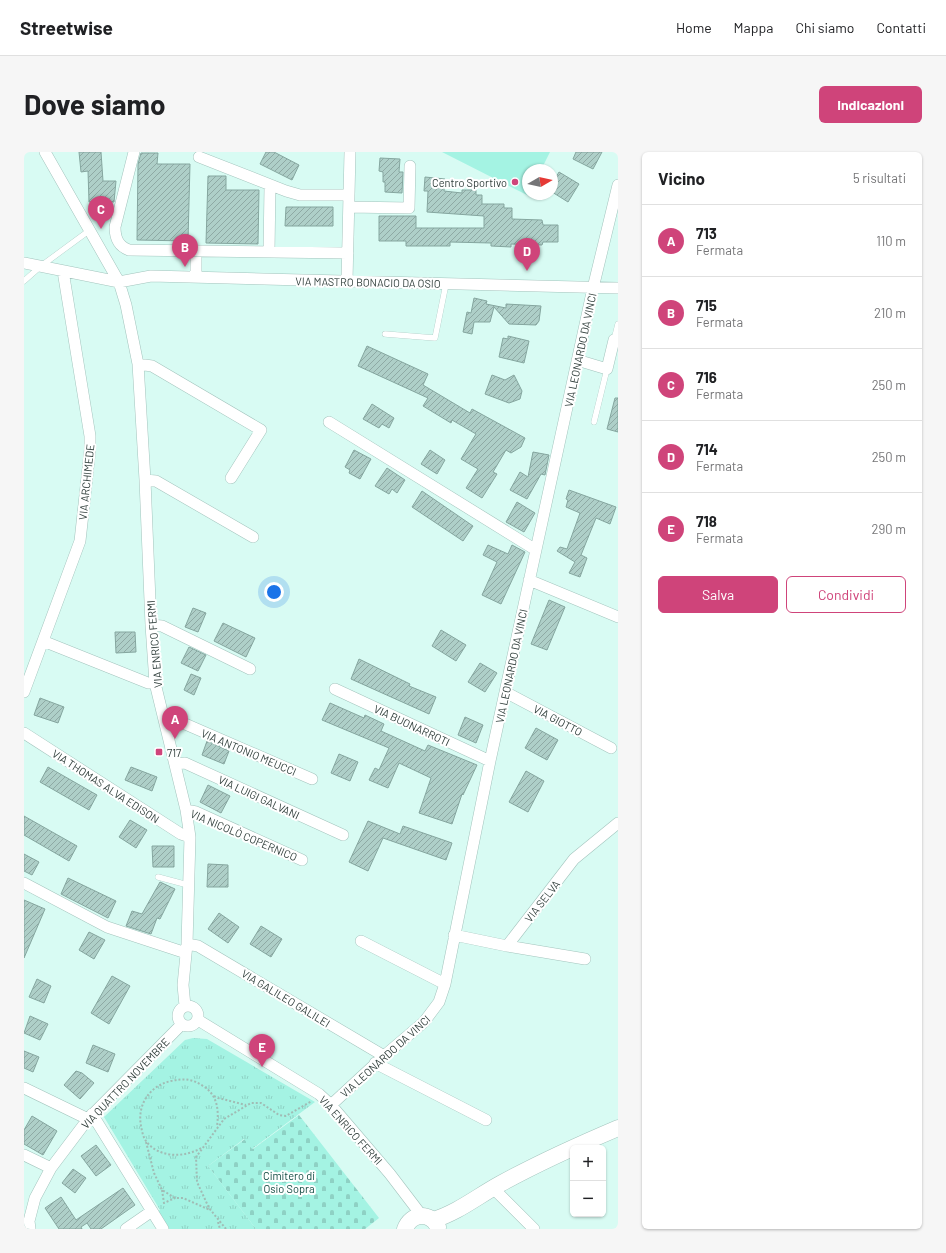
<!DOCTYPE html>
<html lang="it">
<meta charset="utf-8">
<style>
body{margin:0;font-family:Barlow,sans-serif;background:#f6f6f6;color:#202124}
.controls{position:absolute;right:12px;bottom:12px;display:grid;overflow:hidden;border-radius:6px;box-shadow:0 1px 3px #0004}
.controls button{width:36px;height:36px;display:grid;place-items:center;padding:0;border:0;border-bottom:1px solid #e0e0e0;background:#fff;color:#202124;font:20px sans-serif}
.compass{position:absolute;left:498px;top:12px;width:36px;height:36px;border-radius:50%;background:#fff;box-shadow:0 1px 3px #0004;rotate:81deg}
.you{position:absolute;left:250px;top:440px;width:14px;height:14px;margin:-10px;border:3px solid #fff;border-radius:50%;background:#1a73e8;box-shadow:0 0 0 6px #1a73e833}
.badge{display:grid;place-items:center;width:26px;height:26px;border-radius:50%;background:#cf447a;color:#fff;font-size:13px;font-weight:700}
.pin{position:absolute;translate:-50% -33px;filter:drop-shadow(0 1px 2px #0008)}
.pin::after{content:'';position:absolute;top:21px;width:14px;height:12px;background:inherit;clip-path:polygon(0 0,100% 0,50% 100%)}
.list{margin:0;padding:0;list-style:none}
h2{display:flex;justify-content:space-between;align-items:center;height:52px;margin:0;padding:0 16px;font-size:17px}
h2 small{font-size:13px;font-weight:400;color:#757577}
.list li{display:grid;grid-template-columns:26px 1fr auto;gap:12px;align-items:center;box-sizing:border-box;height:72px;padding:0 16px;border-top:1px solid #e0e0e0}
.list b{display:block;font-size:15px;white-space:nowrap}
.list p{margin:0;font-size:13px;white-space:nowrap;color:#757577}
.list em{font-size:13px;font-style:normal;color:#757577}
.actions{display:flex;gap:8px;padding:12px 16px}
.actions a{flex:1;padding:9px 0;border:1px solid #cf447a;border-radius:6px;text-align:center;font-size:14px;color:#cf447a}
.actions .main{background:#cf447a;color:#fff}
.map{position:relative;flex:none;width:594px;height:1077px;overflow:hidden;border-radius:6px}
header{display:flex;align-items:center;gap:24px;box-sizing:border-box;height:56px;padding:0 20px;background:#fff;border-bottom:1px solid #e0e0e0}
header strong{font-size:19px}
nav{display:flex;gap:22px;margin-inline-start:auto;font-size:14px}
.intro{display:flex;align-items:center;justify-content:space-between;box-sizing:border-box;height:96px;padding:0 24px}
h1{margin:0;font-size:28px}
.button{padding:10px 18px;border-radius:6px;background:#cf447a;color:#fff;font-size:14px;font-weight:700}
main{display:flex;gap:24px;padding:0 24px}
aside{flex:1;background:#fff;border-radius:6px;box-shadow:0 1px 3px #0004}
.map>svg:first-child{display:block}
.green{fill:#a4f3e3}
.cemetery{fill:url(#cemetery-stones)}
.park{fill:url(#park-tufts)}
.building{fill:url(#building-hatch);stroke:#85a69f}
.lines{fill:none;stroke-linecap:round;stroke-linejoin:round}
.lane-casing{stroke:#a3c4bd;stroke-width:6}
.street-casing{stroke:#a3c4bd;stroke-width:12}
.secondary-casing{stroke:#a3c4bd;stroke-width:17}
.path{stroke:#a0bcb5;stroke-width:2;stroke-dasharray:2 2;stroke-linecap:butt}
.lane{stroke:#fff;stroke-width:5.5}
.street{stroke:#fff;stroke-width:11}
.secondary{stroke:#fff;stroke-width:16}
.poi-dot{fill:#cf447a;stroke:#fff;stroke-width:1.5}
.labels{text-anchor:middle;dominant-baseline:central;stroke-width:4;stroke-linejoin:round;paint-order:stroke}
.poi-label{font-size:11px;fill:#32403d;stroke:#fff;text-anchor:end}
.street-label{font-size:11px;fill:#32403d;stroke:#fff}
.park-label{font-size:11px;fill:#124b42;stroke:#fff}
</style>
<header>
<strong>Streetwise</strong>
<nav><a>Home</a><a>Mappa</a><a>Chi siamo</a><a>Contatti</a></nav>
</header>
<div class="intro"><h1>Dove siamo</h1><a class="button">Indicazioni</a></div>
<main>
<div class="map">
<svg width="594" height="1077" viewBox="0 0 594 1077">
<defs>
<pattern id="cemetery-stones" width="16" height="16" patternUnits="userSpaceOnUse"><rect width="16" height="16" fill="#a4f3e3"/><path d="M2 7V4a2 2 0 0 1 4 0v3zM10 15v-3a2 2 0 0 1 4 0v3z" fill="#8ed1c4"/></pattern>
<pattern id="park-tufts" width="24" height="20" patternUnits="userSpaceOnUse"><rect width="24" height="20" fill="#a4f3e3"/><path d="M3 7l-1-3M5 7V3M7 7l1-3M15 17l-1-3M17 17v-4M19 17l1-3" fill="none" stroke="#8ed1c4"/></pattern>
<pattern id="building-hatch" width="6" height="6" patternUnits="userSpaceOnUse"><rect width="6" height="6" fill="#aecfc8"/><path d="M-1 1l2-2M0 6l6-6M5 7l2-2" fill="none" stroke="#8ea9a4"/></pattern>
</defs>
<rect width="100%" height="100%" fill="#d8fbf3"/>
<path class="green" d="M418,0H526L517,18H504L503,43Z"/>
<path class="cemetery" d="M275,963L355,1066L341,1077H232L184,1014L221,987L229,997Z"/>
<path class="park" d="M169,886L183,887L291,950L228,997L220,987L184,1014L232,1077H144L133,1060L136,1058L80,965L161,888Z"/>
<path class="building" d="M55,0H77L79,29H92L90,50H65L64,19L57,20Z
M242,0H250L275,13L268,28L236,12Z
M552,0H578L569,17L549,7Z
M117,1H134L133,12H166L164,89L113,88L114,12Z
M356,6L376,7L375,20H379L378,41L361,40V30H359V20L355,19Z
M535,20L555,32L544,50L528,40V32Z
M184,24H202V38H235L234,92L182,91Z
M401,25L421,27L420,39L438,41V38H452V43H458V52H480V56H488V67L518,68L519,73H534V90H519L518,93L487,92V95L467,94V91L426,90V94H382V89H355V64H392V76H460V64L403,60L404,39H400Z
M262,55H309V74H261Z
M450,146L463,149L462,152L482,156V152L517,154L515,169L512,173L485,172L470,155L466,170H450L448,182L439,180L443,160L447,161Z
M484,184L505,189L500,211L475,205L479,186L484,187Z
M343,194L404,222L399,233L446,261L448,257L501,286L497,295L487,301L482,298L469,320L473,322L458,346L442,336L454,317L437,307L452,282L428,268L427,271L399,254L404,246L334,214Z
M468,223L481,228L490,223L498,239L496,247L485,251L461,242Z
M591,246H594V280L583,277Z
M348,252L370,266L365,276L358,272L355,276L339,267Z
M330,298L347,307L336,327L325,321L326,318L321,315Z
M406,298L421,308L413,322L397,312Z
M509,300L525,303L521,323L517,322L503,347L486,338L496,320L504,325Z
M363,316L381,328L373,341L368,337L365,342L351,334Z
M545,338L592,355L586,372L572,366L557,403L563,406L556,425L545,421L551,410L533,399L536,395L543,397L556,361L542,355L544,348L542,347Z
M398,339L449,374L439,389L388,355Z
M493,350L511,361L500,380L482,370Z
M464,393L484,402L488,393L501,400L477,452L458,443L473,410L459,403Z
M525,448L541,455L523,498L507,492Z
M169,456L182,461L174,480L161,475Z
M199,471L231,486L222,505L190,489Z
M417,478L442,493L432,509L408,494Z
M91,480H111L112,500L92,501Z
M165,495L182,503L174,519L157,511Z
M335,507L386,532L385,534L412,545L405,562L327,527Z
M456,511L473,521L461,540L444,530Z
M167,522L177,526L170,543L160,538Z
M16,546L40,555L34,571L10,563Z
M306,551L340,566L341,563L360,572L357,579L401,599L404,593L453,613L439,643L438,642L428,672L395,661L407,626L375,611L364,636L345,628L351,616L355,618L365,596L298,568Z
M441,565L459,573L452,591L434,583Z
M512,576L534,588L523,608L501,596Z
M183,589L205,599L200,612L178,603Z
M315,602L334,610L326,629L307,621Z
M24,615L73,643L65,658L16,630Z
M107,615L133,625L128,639L101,628Z
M502,619L520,629L504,660L485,650Z
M184,633L206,644L197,661L176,650Z
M0,664L53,694L45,709L0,683Z
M106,668L123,678L112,696L95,685Z
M344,669L376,682L379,674L428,691L422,708L359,686L344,719L325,710Z
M128,694H150V715H129Z
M0,702L15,710L8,723L0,719Z
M184,712L204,713V735H183Z
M44,726L92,749L84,766L37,742Z
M136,730L151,737L136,767L133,766L127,782L102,774L108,759L118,762Z
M0,748L21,757L0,806Z
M195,761L215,775L204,791L184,777Z
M237,774L258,787L247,805L226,792Z
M65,780L81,788L70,807L55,798Z
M88,824L106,834L85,872L67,861Z
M13,827L27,834L20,851L5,845Z
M6,864L24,872L16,888L0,881Z
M69,893L91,902L84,920L62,911Z
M0,899L15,905L9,920L0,916Z
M52,919L58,921L70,931L56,947L40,933Z
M8,964L33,979L19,1003L0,992V978Z
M72,993L87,1013L72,1024L57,1004Z
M49,1017L62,1026L51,1041L38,1031Z
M99,1036L111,1053L77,1077H67L63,1071L57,1075L58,1077H35L21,1056L37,1045L52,1068Z"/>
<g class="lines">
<defs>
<path id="lane" d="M0,129L17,114L66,78
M361,182L411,186L422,132
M590,188L594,172
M570,270L583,217
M134,725L164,733"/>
<path id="street" d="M21,0L95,130L102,153L114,212L121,328L127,473L131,531L162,658L166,685L163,792L159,833L161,854
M110,0L91,75C91,86 94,94 105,98L324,101
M175,5L262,39L276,43H325
M325,55L385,56L386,14
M245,100L246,34
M0,111L95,130L127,124L594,136
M172,125V99
M323,129L326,0
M553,208L583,217L590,188H594
M114,212L128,214L237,278L207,326
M305,270L512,398
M121,328L132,329L229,385
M505,428L594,465
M127,473L138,474L226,517
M19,489L124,531H131
M311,537L466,609
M0,540L56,389L66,298V284L39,119
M481,540L587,596
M140,567L152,568L288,627
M0,581L157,682L166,685
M151,612L161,611L319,683
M162,658L172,660L278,708
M0,731L83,775L162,801
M430,783L483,794L550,707L594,671
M337,789L421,832
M163,792L174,794L360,904
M483,794L561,807
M154 864a10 10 0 1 1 20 0a10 10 0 1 1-20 0Z
M174,868L295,942L307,953L366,1022L398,1064
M351,911L462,968
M0,936L64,967
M307,953L360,904L400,870L415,850L421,832L466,609L569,136L594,33
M68,962L139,1077
M0,1003L27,1016
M469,1036L510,1077
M6,1077L5,1069L11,1046L27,1016L64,967L158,872
M102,1077L128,1059"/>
<path id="secondary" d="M409,1068C433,1061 454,1044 476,1032C514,1011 554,993 594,976
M381,1077C387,1061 406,1059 414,1075"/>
</defs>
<use href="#lane" class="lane-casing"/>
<use href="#street" class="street-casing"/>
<use href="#secondary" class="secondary-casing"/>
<path class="path" d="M190,944L194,946L222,953
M122,990L130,1021L138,1038L151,1046H159L186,1058
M177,996C161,1006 134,1006 122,989C119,985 118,979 117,974C113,953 125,934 147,929C159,926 169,927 179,934C194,943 195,959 193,974
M138,1038L140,1051L151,1046
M194,1070L196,1077
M202,1077L185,1056L173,1030L172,1005L178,997L200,967L227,951H237L255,963L262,964L288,949"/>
<use href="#lane" class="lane"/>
<use href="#street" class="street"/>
<use href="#secondary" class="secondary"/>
</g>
<g class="poi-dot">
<circle cx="491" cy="30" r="4"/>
<rect x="131" y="596" width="8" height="8" rx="2"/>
</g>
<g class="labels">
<g class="poi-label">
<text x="483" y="30">Centro Sportivo</text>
<text x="143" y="600" text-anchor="start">717</text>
</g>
<g class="street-label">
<text transform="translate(344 130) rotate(1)">VIA MASTRO BONACIO DA OSIO</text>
<text transform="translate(556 198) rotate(-78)">VIA LEONARDO DA VINCI</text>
<text transform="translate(62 330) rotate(-84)">VIA ARCHIMEDE</text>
<text transform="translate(130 492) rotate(-95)">VIA ENRICO FERMI</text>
<text transform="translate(487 514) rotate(-78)">VIA LEONARDO DA VINCI</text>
<text transform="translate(534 568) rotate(28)">VIA GIOTTO</text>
<text transform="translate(388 573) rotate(25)">VIA BUONARROTI</text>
<text transform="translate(225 600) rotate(23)">VIA ANTONIO MEUCCI</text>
<text transform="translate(82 634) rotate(33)">VIA THOMAS ALVA EDISON</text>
<text transform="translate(235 645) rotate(25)">VIA LUIGI GALVANI</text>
<text transform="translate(220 683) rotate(23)">VIA NICOLÒ COPERNICO</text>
<text transform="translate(518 749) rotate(-52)">VIA SELVA</text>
<text transform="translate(262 846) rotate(31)">VIA GALILEO GALILEI</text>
<text transform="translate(361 904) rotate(-42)">VIA LEONARDO DA VINCI</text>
<text transform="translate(101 931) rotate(-46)">VIA QUATTRO NOVEMBRE</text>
<text transform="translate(327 978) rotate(48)">VIA ENRICO FERMI</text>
</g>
<g class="park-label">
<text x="265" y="1023">Cimitero di<tspan x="265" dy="13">Osio Sopra</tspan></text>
</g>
</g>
</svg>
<div class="controls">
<button>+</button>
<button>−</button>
</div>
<svg class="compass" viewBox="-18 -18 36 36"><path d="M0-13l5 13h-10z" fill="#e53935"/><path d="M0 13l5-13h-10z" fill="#757577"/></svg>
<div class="you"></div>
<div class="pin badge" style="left:151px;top:587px">A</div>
<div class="pin badge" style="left:161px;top:115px">B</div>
<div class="pin badge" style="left:77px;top:77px">C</div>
<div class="pin badge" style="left:503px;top:119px">D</div>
<div class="pin badge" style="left:238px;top:915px">E</div>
</div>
<aside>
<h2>Vicino<small>5 risultati</small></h2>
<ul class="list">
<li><span class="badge">A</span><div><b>713</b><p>Fermata</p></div><em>110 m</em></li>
<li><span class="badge">B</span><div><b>715</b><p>Fermata</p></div><em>210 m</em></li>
<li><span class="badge">C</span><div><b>716</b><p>Fermata</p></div><em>250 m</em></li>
<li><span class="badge">D</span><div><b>714</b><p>Fermata</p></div><em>250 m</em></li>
<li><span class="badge">E</span><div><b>718</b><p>Fermata</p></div><em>290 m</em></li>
</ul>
<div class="actions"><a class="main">Salva</a><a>Condividi</a></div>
</aside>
</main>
